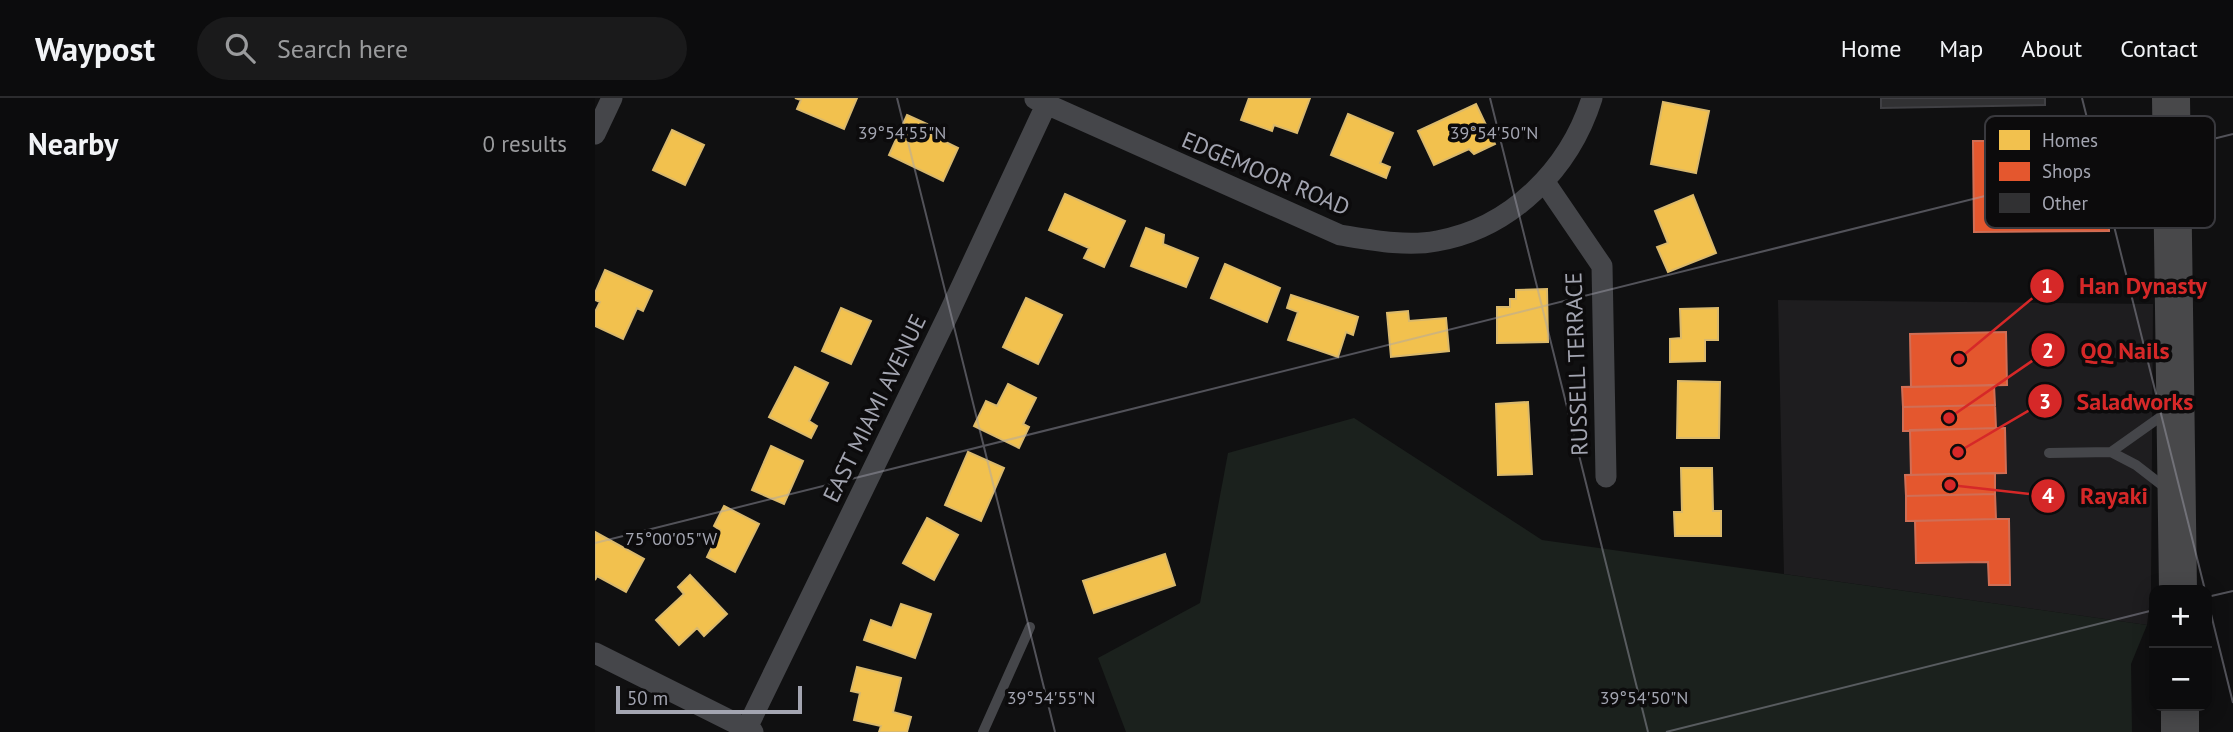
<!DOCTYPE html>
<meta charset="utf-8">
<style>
body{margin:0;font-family:"PT Sans",sans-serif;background:#1a1a1b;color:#f1f3f6}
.controls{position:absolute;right:21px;bottom:21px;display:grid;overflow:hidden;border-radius:14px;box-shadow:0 4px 18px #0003}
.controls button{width:63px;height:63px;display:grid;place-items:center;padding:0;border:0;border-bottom:2px solid #2c2c2e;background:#0c0c0d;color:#f1f3f6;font:35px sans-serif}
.scale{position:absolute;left:21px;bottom:18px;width:186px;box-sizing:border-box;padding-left:7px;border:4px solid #a3a5b1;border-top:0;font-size:19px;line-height:24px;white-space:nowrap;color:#a3a5b1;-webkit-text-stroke:5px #0c0b0c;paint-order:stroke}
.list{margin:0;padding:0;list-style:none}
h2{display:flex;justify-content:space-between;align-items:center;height:91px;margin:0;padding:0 28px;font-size:30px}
h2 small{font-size:23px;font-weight:400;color:#9a9b9d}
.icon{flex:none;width:38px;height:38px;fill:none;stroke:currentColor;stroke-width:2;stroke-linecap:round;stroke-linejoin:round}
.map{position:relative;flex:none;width:1638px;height:634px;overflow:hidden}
header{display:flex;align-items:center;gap:42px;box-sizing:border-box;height:98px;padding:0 35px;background:#0c0c0d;border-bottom:2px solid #2c2c2e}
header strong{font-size:33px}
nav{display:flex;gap:38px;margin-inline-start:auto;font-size:24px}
.search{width:490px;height:63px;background:#1a1a1b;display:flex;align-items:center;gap:18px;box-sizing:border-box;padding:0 24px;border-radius:38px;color:#9a9b9d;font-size:26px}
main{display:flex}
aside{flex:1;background:#0c0c0d}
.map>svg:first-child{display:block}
.built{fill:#1e1d1f}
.green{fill:#1b211d}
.homes{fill:#f2c14e;stroke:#dab96c;stroke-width:2}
.shops{fill:#e4572e;stroke:#d06e55;stroke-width:2}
.building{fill:#313133;stroke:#404044;stroke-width:2}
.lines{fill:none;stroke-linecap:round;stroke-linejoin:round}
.lane{stroke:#45464a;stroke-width:10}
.street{stroke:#45464a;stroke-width:21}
.highway{stroke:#48484a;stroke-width:38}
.ticks{fill:none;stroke:#a3a5b1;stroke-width:2;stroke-opacity:0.45}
.labels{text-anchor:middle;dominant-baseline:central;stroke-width:7;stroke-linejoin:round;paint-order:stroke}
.street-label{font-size:23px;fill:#a3a5b1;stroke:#0c0b0c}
.key{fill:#0c0b0c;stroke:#39393e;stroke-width:2}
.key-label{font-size:19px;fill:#a3a5b1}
.ticks-label{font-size:18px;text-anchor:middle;fill:#a3a5b1;stroke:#0c0b0c;stroke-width:7;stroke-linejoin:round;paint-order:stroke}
.leader{fill:none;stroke:#d62828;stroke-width:2.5}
.callout-dot{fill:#d62828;stroke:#0c0b0c;stroke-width:2.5}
.mark-label{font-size:21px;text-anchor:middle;font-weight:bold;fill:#fff}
.callout-label{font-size:24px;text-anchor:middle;font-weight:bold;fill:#d62828;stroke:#0c0b0c;stroke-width:7;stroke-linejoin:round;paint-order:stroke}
</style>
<header>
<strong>Waypost</strong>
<div class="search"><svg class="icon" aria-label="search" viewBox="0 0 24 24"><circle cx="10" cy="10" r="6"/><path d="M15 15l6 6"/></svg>Search here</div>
<nav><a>Home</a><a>Map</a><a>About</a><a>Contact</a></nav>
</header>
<main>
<aside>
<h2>Nearby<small>0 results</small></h2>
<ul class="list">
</ul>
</aside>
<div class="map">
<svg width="1638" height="634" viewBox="0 0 1638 634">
<rect width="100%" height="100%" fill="#101011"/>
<path class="built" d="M1183,202L1558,206L1556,492L1552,527L1189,476Z"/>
<path class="green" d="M759,320L947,442L1552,527L1536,566L1537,634H531L503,560L605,505L633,355Z"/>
<path class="homes" d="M200,0H262L249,31L202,11L206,2Z
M654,0H715L702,35L679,27L677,33L646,22Z
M1068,4L1114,13L1101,75L1056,66Z
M881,6L900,46L879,56L874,51L839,67L823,33Z
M753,16L798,35L785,65L795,69L791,80L736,57Z
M312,17L332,26L328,33L363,50L348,83L294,57Z
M77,32L109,47L90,87L58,72Z
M470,96L530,123L509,169L489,160L494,150L454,132Z
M1098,97L1121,155L1073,174L1062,149L1073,145L1060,113Z
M551,130L569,137L568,146L603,160L591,189L536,168Z
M630,166L685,190L672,224L616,200Z
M10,172L57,193L48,213L42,210L28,241L0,228V214L5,204L0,202V195Z
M952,191L953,244L902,245V209H915V201H921V192Z
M696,197L763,219L758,237L751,234L743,259L693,242L703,214L692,210Z
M431,200L467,217L443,266L408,249Z
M246,210L276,223L256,266L227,253Z
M1123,210V242H1110V263L1075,264V241L1086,240L1085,211Z
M813,213L814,223L851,220L854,253L796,259L792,215Z
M200,269L233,285L214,323L222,328L216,340L174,319Z
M1083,283L1125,284L1124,340H1082Z
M413,286L441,300L428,326L434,329L424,350L379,328L391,303L402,308Z
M933,304L937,376L903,377L901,306Z
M176,348L208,363L189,406L157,392Z
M373,354L409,370L386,423L350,407Z
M1086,370H1117L1118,413H1126V438H1080L1079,414H1087Z
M129,408L164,426L140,474L112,459L125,432L119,428Z
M332,420L363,437L339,482L308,465Z
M0,434L49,461L31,494L2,478L0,482Z
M570,456L580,487L499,515L488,483Z
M95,477L132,516L109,538L102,530L84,547L61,522L89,496L83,489Z
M306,506L336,516L320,560L269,542L276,522L297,530Z
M262,569L306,580L298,614L316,619L312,634H284L286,628L259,622L265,595L256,593Z"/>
<path class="shops" d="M1378,43H1513L1514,133L1379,134Z
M1411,234L1412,287L1316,289L1315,236Z
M1399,287L1400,307L1308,309L1307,289Z
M1400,307L1401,330L1308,333V309Z
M1410,330L1411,375L1316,377L1315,332Z
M1400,375V396L1311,398L1310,377Z
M1400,396L1401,421L1311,423V398Z
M1401,421H1414L1415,487H1394L1393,464L1321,465L1320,423Z"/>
<path class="building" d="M1286,0H1450V7L1286,10Z"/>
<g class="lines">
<path class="lane" d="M1516,354L1571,315
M1454,355L1516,354L1541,367L1572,391
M388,634L435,529"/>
<path class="street" d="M440,1L745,137C776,142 812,149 842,143C917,130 975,70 997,0
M0,36L17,0
M949,83L1007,168L1011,379
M0,555L158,634
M150,634L353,217L451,7"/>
<path class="highway" d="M1576,0L1583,492
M1585,608V634"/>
</g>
<path class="ticks" d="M302,0L460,634M895,0L1053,634M1487,0L1610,492M0,445L1638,36M1612,499L1638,493M1612,500L1638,605M1071,634L1559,512"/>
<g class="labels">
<g class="street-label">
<text transform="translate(671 75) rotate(23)">EDGEMOOR ROAD</text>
<text transform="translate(981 266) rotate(-92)">RUSSELL TERRACE</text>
<text transform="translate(279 310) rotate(-64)">EAST MIAMI AVENUE</text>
</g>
</g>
<rect x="1390" y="18" width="230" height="112" rx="10" class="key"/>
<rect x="1404" y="32" width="31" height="20" fill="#f2c14e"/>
<rect x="1404" y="64" width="31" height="19" fill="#e4572e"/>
<rect x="1404" y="95" width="31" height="20" fill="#313133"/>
<g class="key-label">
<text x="1447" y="49">Homes</text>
<text x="1447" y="80">Shops</text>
<text x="1447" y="112">Other</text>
</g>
<g class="ticks-label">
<text x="307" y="41">39°54'55"N</text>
<text x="899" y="41">39°54'50"N</text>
<text x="76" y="447">75°00'05"W</text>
<text x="456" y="606">39°54'55"N</text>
<text x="1049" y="606">39°54'50"N</text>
</g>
<path class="leader" d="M1364 261L1452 188M1354 320L1453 252M1363 354L1450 303M1355 387L1453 398"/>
<g class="callout-dot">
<circle cx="1364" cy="261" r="7"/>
<circle cx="1354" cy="320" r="7"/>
<circle cx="1363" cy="354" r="7"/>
<circle cx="1355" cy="387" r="7"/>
<circle cx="1452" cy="188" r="18"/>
<circle cx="1453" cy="252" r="18"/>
<circle cx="1450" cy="303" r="18"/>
<circle cx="1453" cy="398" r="18"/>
</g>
<g class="mark-label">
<text x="1452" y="195">1</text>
<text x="1453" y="260">2</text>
<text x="1450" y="311">3</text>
<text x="1453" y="405">4</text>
</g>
<g class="callout-label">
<text x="1548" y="196">Han Dynasty</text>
<text x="1530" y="261">QQ Nails</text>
<text x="1540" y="312">Saladworks</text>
<text x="1519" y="406">Rayaki</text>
</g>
</svg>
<div class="controls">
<button>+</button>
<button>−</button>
</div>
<div class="scale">50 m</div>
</div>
</main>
